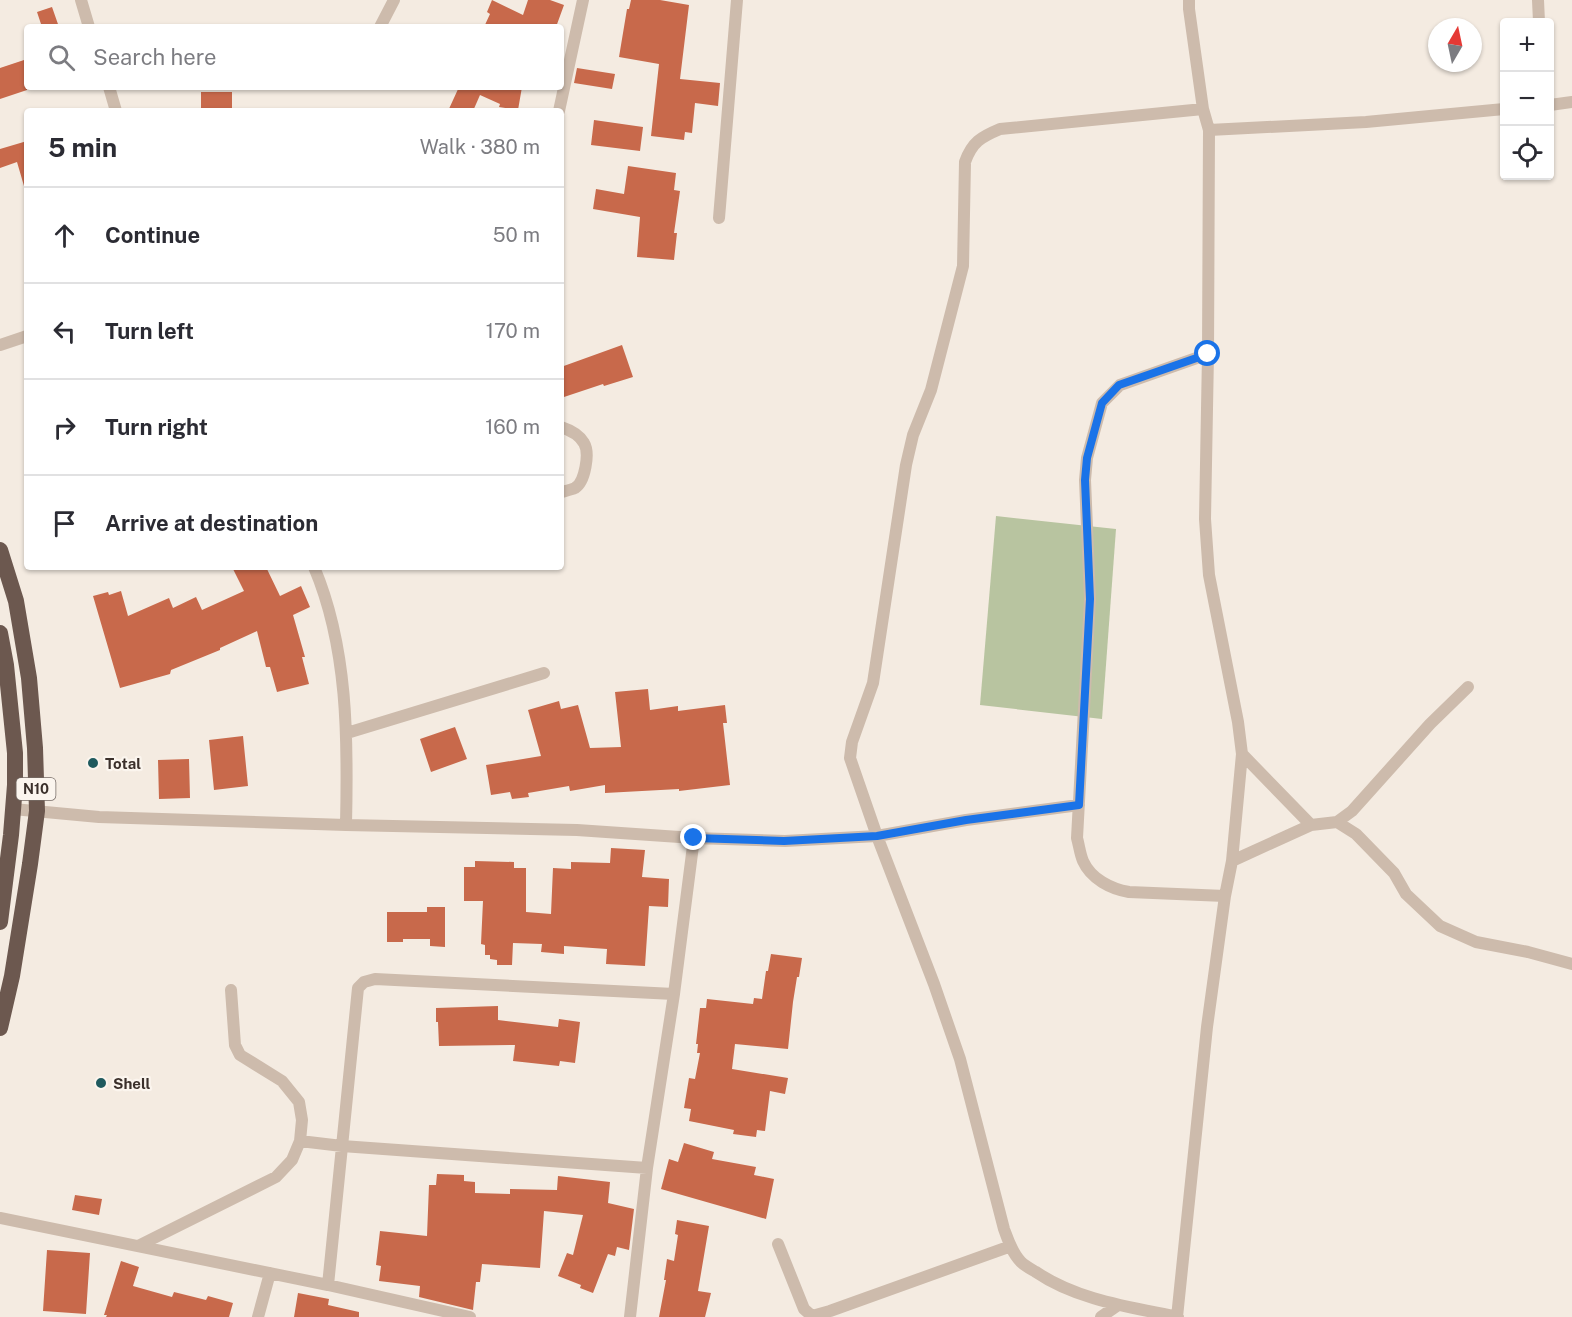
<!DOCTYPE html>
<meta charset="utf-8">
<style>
body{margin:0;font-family:"Public Sans",sans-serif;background:#f2f2f3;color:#2b2b33}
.controls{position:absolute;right:18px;top:18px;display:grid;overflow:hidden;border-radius:6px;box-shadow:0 2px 4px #0004}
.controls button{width:54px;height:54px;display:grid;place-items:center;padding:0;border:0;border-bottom:2px solid #e1e1e2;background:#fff;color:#2b2b33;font:30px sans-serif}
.compass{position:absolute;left:1428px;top:18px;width:54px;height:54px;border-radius:50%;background:#fff;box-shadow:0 2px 4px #0004;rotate:9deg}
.stop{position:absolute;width:18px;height:18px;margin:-14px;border:4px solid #1a73e8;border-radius:50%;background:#fff}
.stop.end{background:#1a73e8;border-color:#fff;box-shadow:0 2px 6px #0008}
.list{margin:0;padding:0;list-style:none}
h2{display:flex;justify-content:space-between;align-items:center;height:78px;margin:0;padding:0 24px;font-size:26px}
h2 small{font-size:20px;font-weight:400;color:#7c7c81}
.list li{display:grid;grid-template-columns:39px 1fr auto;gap:18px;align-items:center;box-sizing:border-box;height:96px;padding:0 24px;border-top:2px solid #e1e1e2}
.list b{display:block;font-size:22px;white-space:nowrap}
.list em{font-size:20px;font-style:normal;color:#7c7c81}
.icon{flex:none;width:33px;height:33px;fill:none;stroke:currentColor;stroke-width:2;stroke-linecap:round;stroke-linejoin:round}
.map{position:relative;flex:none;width:1572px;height:1317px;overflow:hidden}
.search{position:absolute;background:#fff;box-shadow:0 2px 4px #0004;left:24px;top:24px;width:540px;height:66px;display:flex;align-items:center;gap:15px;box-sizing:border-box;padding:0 21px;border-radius:6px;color:#7c7c81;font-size:22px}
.panel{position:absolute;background:#fff;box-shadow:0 2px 4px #0004;left:24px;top:108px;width:540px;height:462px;border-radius:6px}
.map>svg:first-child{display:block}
.green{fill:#b8c4a0}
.building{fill:#c8694b}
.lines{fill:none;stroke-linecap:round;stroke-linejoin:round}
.minor{stroke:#cdbbac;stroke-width:12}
.trunk{stroke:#6c584f;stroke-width:16}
.route{stroke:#1a73e8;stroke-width:8}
.poi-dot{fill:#1f5a5e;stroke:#fbf5ee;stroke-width:2}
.labels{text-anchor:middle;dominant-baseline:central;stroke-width:4.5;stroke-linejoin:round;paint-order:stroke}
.shield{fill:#fbf5ee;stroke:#756b66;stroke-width:1.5}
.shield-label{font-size:14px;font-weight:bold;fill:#3b302b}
.poi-label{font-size:15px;font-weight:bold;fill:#3b302b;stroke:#fbf5ee;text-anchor:start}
</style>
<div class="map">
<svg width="1572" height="1317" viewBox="0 0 1572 1317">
<rect width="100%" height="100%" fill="#f4ebe1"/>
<path class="green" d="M996,516L1116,529L1102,719L980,705Z"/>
<path class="building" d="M492,0L523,15L528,0H550L564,5L556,27H484L490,14L487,12Z
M631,0H660L689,5L680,79L720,83L718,106L695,103L692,133L685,132L684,140L651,136L659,64L619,57L627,9H629Z
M52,7L59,27H42L37,12Z
M27,59V90L0,99V68Z
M577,68L615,74L612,89L574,83Z
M459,87H522L518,110L499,107L500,104L480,95L473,111H448Z
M201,92H232V111H201Z
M594,120L643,127L640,151L591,145Z
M27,141V185L24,186L17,162L0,168V149Z
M628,166L676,173L674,190L680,191L674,233H677L674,260L637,257L640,217L593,209L596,189L624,194Z
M622,345L633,377L604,386L603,384L561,398V367Z
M232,567H266L280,596L301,586L310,607L293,615L305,657H302L309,684L277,692L270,667H266L257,631L220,648V650L171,670L170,674L120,688L93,596L108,592L109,595L121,591L128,616L169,598L173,608L196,597L202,610L244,591Z
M648,689L650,710L678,706V711L725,705L727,723H723L730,785L679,791V789L605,793V785L570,791L569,786L528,793L529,797L512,799L510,792L491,795L486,765L541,756L528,710L559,701L561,709L578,705L590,748L621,747L615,692Z
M455,727L467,759L431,772L420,739Z
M243,736L248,786L214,790L209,740Z
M189,759L190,798L159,799L158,760Z
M611,848L645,850L642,877L669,879L668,907L649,906L645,966L606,964L607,949L564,946V954L541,952L542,944L513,943L512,965H497V960L490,959V955H485V945L481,944L483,901H464V867H475V861L514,862V868H526V912L551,914L553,868L571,869V862L610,863Z
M427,907H445V947L430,946V939H403V942H387V912H427Z
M771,954L802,958L799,977H797L793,1002L788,1049L735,1044L732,1069L788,1078L785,1094L770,1091L765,1131L757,1130L756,1137L733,1134L734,1130L689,1121L691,1109L684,1108L689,1078L695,1079L700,1053H697L698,1044H696L700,1008H706L707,999L753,1004L754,998L762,999L766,971H768Z
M498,1006V1020L558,1027L559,1019L580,1022L575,1063L560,1061L559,1066L513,1061L515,1045L439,1046L438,1022H436V1008Z
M684,1143L714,1152L712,1159L756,1167L754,1175L774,1179L766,1219L661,1189L669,1159L678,1162Z
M437,1174L464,1175V1181L475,1182V1193L510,1194V1189L557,1190L558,1176L610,1182L608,1203L634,1209L629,1250L617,1247L615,1256L608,1254L593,1293L580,1288L581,1285L558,1276L567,1253L573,1255L583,1215L544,1211L540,1268L482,1264L480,1282H476L473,1310L419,1297L420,1286L379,1281L381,1266L376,1265L380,1231L427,1236L429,1185H436Z
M75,1195L102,1199L99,1215L72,1210Z
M677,1220L709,1226L698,1291L711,1293L705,1317H659L666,1280H664L667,1259L674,1261L678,1235L675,1234Z
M47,1250L90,1253L86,1314L43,1311Z
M121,1261L139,1267L133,1286L172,1297L174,1292L206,1300L208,1296L233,1303L229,1317H106L107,1315H104Z
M298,1293L329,1299L328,1305L359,1312V1317H294Z"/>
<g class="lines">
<path class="minor" d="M81,0L89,27
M1538,0L1539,22
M380,27L394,0
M109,87L116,111
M1550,105L1572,102
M559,111L583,0
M1209,130L1366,122L1504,109
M719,218L737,0
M0,345L27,336
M1208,354L1120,385L1102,403L1087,458L1085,480L1090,599L1077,838C1079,845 1080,854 1083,861C1091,879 1111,889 1129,892L1225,896
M561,427C570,430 579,434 584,443C590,453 585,482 575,488C571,490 565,491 561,492
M314,567C348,647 348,739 346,825
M347,733L544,673
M1242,754L1311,825
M13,809L99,817L346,825L577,830L694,838L785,841L877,836L966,820L1079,805
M1337,822L1356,834L1394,873L1406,894L1440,926L1476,942L1528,952L1572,964
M1232,861L1311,825L1337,822L1352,811L1430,724L1468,687
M300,1141L342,1146L647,1168
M0,1218L328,1285
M778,1244L804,1309L812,1316L830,1311L1011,1246
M138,1246L276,1177L292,1160L300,1141L302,1120L299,1102L282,1081L240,1055L235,1045L231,990
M258,1317L270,1273
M470,1317L328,1285L358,988L364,982L375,979L674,994
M630,1317L647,1168L674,994L694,838
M1101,1317L1118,1305
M1177,1317L1207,1027L1225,896L1232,861L1242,754L1238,722L1209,575L1205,519L1208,354L1209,130L1203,109L1189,9V0
M1178,1317C1130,1307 1077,1300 1036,1272C1031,1269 1025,1266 1021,1262C1012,1253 1008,1240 1004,1229L960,1059L934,984L877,836L850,758L852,742L873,683L906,465L913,435L931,390L963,266L965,162C972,142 981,137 1000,129L1203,109"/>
<path class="trunk" d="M0,550L16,601L29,678L35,748L37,811L30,864L12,976L0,1028
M0,633L6,665L15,753V785L11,835L0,922"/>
</g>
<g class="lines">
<path class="route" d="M694,838L784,841L877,836L966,820L1079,805L1090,599L1085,480L1087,458L1102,403L1119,385L1208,354"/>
</g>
<g class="poi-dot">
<circle cx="93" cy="763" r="6"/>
<circle cx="101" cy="1083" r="6"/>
</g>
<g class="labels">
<rect class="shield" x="16.5" y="778" width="39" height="22" rx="4.5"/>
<g class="shield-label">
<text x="36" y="789">N10</text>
</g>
<g class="poi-label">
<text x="105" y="763">Total</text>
<text x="113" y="1083">Shell</text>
</g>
</g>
</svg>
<div class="controls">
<button>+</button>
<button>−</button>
<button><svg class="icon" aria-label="locate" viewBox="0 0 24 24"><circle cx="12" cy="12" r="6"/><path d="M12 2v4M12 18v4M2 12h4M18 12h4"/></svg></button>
</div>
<svg class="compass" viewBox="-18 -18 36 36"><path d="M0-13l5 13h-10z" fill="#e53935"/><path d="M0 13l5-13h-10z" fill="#7c7c81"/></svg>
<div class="stop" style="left:1208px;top:354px"></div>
<div class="stop end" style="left:694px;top:838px"></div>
<div class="search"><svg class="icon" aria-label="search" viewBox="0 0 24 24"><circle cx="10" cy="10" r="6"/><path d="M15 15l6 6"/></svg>Search here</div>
<section class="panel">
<h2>5 min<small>Walk · 380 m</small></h2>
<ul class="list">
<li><svg class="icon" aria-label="ahead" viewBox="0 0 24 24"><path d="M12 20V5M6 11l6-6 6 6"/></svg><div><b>Continue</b></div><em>50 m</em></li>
<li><svg class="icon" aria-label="left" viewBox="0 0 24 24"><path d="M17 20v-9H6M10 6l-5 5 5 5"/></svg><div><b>Turn left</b></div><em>170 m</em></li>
<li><svg class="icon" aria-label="right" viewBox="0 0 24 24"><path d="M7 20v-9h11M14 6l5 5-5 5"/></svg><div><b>Turn right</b></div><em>160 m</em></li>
<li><svg class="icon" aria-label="arrive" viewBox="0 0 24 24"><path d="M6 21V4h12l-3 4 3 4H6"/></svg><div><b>Arrive at destination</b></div></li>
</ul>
</section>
</div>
